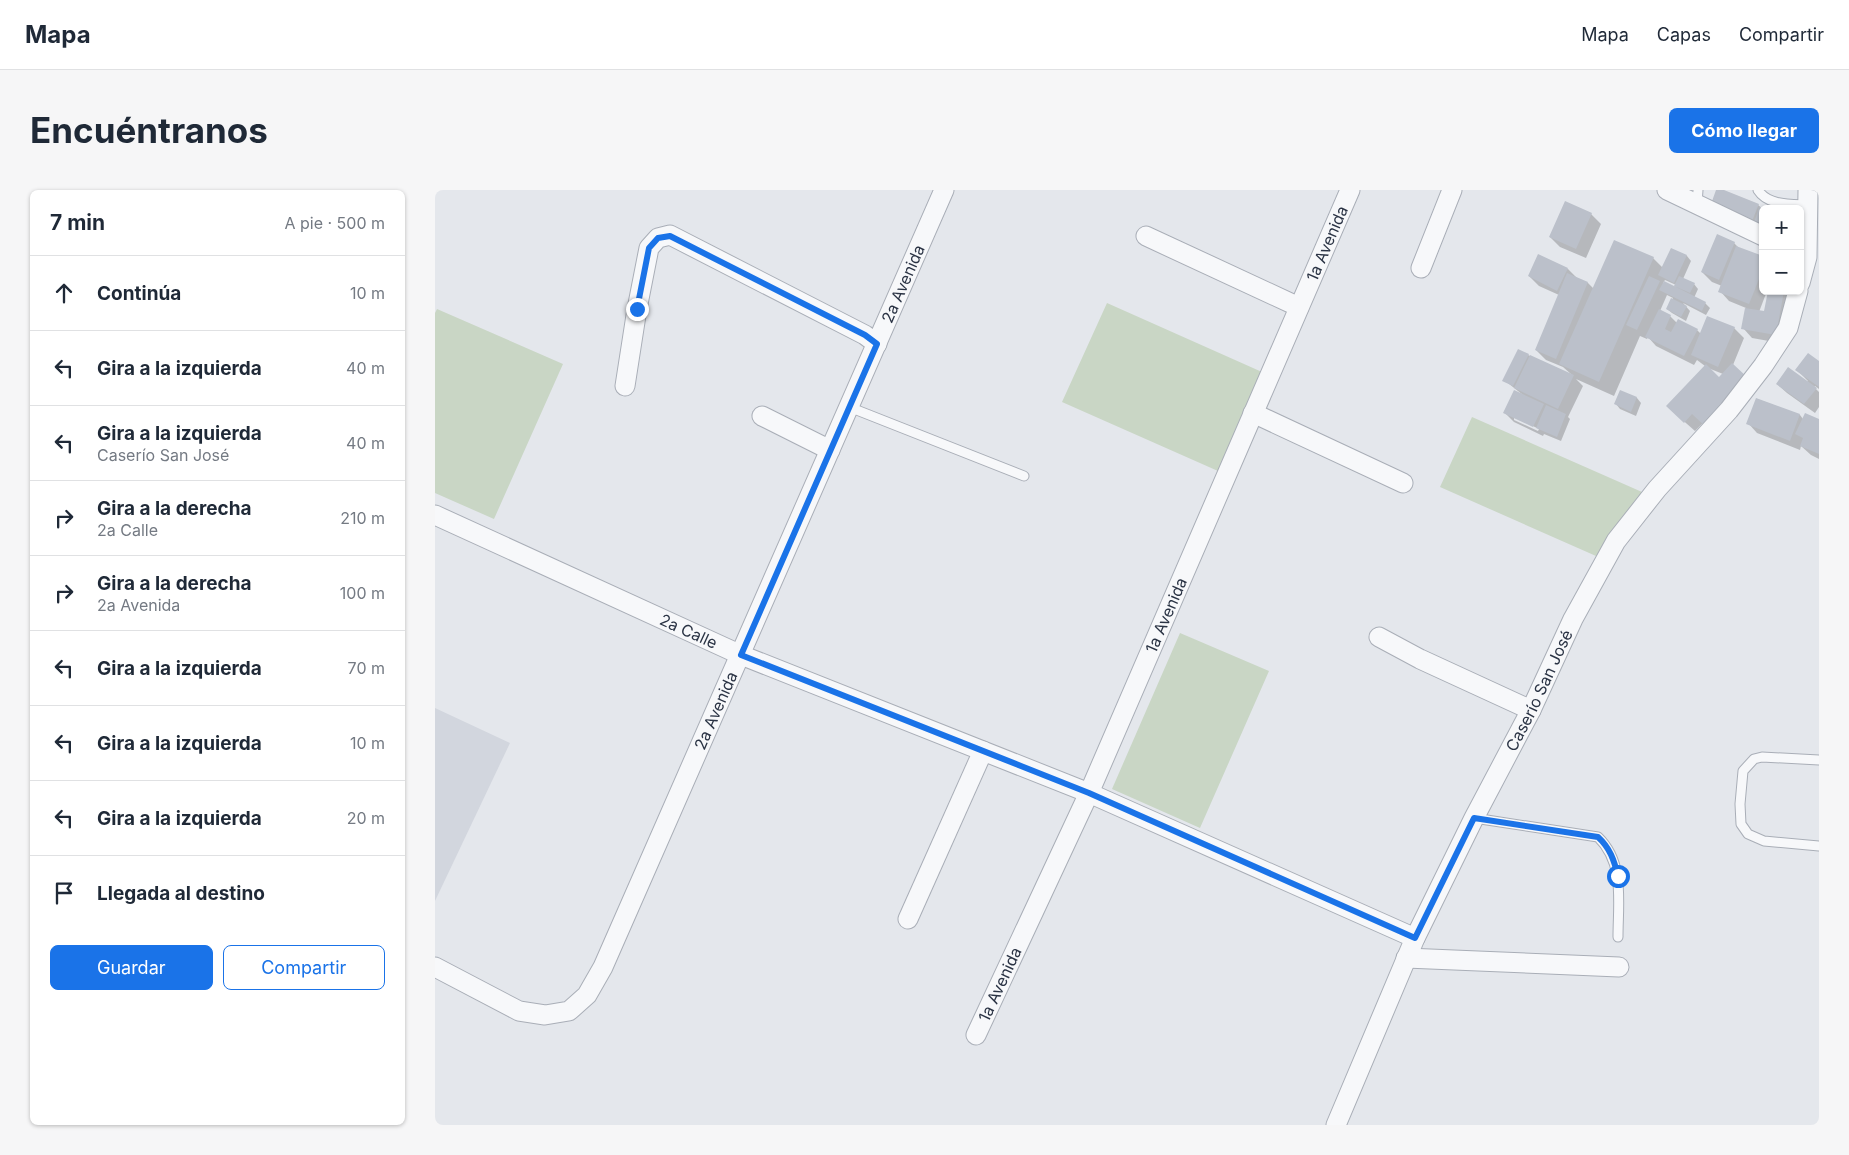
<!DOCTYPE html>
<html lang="es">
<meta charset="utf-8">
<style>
body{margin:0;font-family:Inter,sans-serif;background:#f6f6f7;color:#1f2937}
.controls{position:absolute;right:15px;top:15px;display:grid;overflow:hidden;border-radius:8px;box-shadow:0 1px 4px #0004}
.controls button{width:45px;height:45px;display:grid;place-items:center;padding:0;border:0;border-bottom:1px solid #e0e1e3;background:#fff;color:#1f2937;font:25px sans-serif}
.stop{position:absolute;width:15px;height:15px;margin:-11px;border:4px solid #1a73e8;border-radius:50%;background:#fff}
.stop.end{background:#1a73e8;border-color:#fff;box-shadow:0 1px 5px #0008}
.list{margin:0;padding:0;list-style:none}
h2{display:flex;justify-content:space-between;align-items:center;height:65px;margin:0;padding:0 20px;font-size:21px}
h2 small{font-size:16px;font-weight:400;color:#747a83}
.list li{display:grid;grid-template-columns:32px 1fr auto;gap:15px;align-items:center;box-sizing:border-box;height:75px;padding:0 20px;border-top:1px solid #e0e1e3}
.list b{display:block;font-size:19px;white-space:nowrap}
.list p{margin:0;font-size:16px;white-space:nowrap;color:#747a83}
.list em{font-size:16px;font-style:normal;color:#747a83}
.actions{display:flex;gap:10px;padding:15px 20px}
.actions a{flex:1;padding:11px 0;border:1px solid #1a73e8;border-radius:8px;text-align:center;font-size:18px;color:#1a73e8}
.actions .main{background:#1a73e8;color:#fff}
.icon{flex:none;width:28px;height:28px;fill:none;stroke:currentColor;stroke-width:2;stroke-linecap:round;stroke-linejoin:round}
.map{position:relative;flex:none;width:1384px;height:935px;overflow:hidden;border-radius:8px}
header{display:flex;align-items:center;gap:30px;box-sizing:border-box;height:70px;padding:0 25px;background:#fff;border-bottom:1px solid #e0e1e3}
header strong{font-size:24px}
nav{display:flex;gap:28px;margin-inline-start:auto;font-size:18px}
.intro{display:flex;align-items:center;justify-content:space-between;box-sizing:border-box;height:120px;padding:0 30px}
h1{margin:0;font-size:35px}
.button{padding:12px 22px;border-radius:8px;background:#1a73e8;color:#fff;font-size:18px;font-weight:700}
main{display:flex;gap:30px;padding:0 30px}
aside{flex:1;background:#fff;border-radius:8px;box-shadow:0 1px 4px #0004}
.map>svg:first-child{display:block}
.built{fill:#d2d6de}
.green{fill:#c9d6c5}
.shadow{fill:#0003;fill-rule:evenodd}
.building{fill:#bbc0ca}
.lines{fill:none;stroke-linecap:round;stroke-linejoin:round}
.service-casing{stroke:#a9aeb7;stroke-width:11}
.minor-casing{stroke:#a9aeb7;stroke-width:21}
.service{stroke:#f7f8fa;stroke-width:9}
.minor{stroke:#f7f8fa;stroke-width:19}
.route{stroke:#1a73e8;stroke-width:6}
.labels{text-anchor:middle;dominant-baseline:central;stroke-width:4;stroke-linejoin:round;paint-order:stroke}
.street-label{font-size:16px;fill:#2b3445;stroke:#f4f6f9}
</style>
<header>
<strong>Mapa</strong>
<nav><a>Mapa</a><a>Capas</a><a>Compartir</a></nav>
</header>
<div class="intro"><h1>Encuéntranos</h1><a class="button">Cómo llegar</a></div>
<main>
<aside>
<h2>7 min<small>A pie · 500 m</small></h2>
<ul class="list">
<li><svg class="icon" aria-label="ahead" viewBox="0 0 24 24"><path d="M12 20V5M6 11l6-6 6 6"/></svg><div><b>Continúa</b></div><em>10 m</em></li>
<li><svg class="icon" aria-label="left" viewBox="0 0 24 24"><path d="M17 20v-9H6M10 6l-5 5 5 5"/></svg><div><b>Gira a la izquierda</b></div><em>40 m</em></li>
<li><svg class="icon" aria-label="left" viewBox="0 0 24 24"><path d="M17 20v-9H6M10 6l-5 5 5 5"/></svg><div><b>Gira a la izquierda</b><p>Caserío San José</p></div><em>40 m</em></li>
<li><svg class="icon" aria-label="right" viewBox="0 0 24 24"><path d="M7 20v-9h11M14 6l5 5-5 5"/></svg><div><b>Gira a la derecha</b><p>2a Calle</p></div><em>210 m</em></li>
<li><svg class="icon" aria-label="right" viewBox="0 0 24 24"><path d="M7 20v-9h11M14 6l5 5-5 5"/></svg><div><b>Gira a la derecha</b><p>2a Avenida</p></div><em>100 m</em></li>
<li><svg class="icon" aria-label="left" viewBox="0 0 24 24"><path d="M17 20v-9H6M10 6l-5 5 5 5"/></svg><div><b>Gira a la izquierda</b></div><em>70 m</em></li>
<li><svg class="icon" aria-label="left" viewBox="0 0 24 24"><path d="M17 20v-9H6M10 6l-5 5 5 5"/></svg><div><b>Gira a la izquierda</b></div><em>10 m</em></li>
<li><svg class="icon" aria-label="left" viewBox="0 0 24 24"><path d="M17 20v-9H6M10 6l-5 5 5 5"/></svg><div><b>Gira a la izquierda</b></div><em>20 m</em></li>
<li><svg class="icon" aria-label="arrive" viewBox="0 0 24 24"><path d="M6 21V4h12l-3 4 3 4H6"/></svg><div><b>Llegada al destino</b></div></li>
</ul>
<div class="actions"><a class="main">Guardar</a><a>Compartir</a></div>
</aside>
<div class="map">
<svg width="1384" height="935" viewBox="0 0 1384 935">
<rect width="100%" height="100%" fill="#e4e7ec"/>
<path class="built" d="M0,518L75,553L0,711Z"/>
<path class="green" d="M672,113L827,182L783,281L627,212Z
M2,119L128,174L59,329L0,303V123Z
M1037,227L1207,302L1161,366L1005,297Z
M745,443L834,481L765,638L677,599Z"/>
<path class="shadow" d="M1283,0L1323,15L1328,19L1327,40Z
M1156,24L1166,34L1151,68L1125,57L1115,47Z
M1299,53L1305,59L1328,68V101H1332L1324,122L1330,123L1334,101H1360L1351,154L1317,148L1308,138L1311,118L1294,111L1285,101L1287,96L1277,92L1267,82Z
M1236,59L1252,66L1256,71L1248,89L1259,94L1263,99L1259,108L1270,113L1275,118L1271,125L1248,113L1255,121L1251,131L1237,123L1232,119L1238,108L1232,105L1225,121L1235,126L1242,133L1262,140L1266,144L1299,138L1309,148L1298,175L1288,184L1273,178L1311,214L1282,245L1268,233L1260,241L1243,226L1270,176L1262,170L1259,175L1221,156L1213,147L1212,149L1205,146L1179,206L1141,189L1148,196L1133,227L1135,229L1126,251L1109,244L1108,246L1079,232L1069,222L1088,205L1069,190L1093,165L1137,185L1128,177L1111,170L1101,160L1124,105L1104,96L1094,86L1133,79L1143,89L1153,93L1159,99L1218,68L1228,78ZM1230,90L1241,95L1240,98L1228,93ZM1079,227L1104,239L1103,241L1079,230Z
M1384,172V199L1380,196L1379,197L1384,202V217L1380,223L1352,203L1342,194L1372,192L1373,191L1362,180Z
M1186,202L1202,208L1206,213L1201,226L1185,219L1181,214Z
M1322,209L1365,225L1368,229L1384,231V269L1376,265L1366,256L1365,260L1322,243L1313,233Z"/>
<path class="building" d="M1281,0H1289L1324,14L1317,31L1276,14Z
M1130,11L1157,23L1141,59L1114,47Z
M1324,17L1328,18V35L1319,33Z
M1282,44L1300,52L1284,90L1266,82Z
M1179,50L1219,67L1164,192L1124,174Z
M1301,56L1328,66V79L1314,114L1283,102Z
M1236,58L1252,65L1239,93L1223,85Z
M1103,64L1133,78L1122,101L1093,86Z
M1132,83L1153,92L1121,169L1100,160Z
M1214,86L1225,91L1202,140L1191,135Z
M1244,86L1260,93L1255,103L1239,96Z
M1229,91L1271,112L1267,121L1224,100Z
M1333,101H1349L1341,145L1306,139L1310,118L1329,121Z
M1236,108L1252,116L1246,127L1231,119Z
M1224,119L1236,125L1230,139L1236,142L1243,129L1263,139L1249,166L1210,147Z
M1272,126L1300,137L1283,177L1256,165Z
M1083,159L1094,164L1078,196L1067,191Z
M1373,163L1384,171V197L1360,180Z
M1095,165L1139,185L1123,219L1079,198Z
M1297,173L1313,188L1271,237L1257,224L1249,233L1231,216L1271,174L1284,187Z
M1353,177L1382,198L1369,214L1341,194Z
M1079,200L1109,214L1098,237L1068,223Z
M1185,200L1202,207L1196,222L1179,214Z
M1321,208L1365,224L1355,251L1311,234Z
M1111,215L1131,224L1122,247L1101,238Z
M1370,223L1384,229V264L1365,256L1368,248L1360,244Z"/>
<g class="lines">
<defs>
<path id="service" d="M1323,0C1333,16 1357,14 1374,15
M1262,14L1263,0
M414,217L589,286
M1384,570L1327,567L1319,569L1308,581L1305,614L1306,634L1313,644L1329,651L1384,656
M1039,628L1163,647C1190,673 1183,712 1183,747"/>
<g id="minor">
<path d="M1232,0L1328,46"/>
<path d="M711,46L864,117"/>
<path d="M986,78L1017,0"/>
<path d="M1365,93L1372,67L1373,0"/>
<path d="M190,196L202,119L214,58L223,48L235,45L430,145L442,154"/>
<path d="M818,223L968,293"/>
<path d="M327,226L395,260"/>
<path id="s1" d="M0,325L306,465L654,603L980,748"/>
<path d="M944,447L985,469L1096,520"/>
<path d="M473,729L548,561"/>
<path d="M971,768L1184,777"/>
<path id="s2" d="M0,777L84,821L110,825L134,821L152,805L168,777L509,0"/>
<path id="s3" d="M541,845L654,603L915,0"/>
<path id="s4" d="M901,935L980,748L1039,628L1096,520L1138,429L1181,351L1222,299L1294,220L1328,176L1353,138L1363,101"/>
</g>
</defs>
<use href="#service" class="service-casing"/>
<use href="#minor" class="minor-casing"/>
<use href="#service" class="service"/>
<use href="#minor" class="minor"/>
</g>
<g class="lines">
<path class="route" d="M202,119L214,58L223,48L235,46L430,145L442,154L306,465L654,603L980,748L1039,628L1163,647C1175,658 1179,670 1183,686"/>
</g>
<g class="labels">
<g class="street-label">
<text stroke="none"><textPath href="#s3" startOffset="866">1a Avenida</textPath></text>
<text stroke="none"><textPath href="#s2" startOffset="948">2a Avenida</textPath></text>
<text stroke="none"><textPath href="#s3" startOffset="461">1a Avenida</textPath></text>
<text stroke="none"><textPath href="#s1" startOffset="279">2a Calle</textPath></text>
<text stroke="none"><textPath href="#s4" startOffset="480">Caserío San José</textPath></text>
<text stroke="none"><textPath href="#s2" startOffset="482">2a Avenida</textPath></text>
<text stroke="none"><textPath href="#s3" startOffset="56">1a Avenida</textPath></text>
</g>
</g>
</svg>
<div class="controls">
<button>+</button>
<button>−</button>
</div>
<div class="stop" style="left:1183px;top:686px"></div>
<div class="stop end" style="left:202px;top:119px"></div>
</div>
</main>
